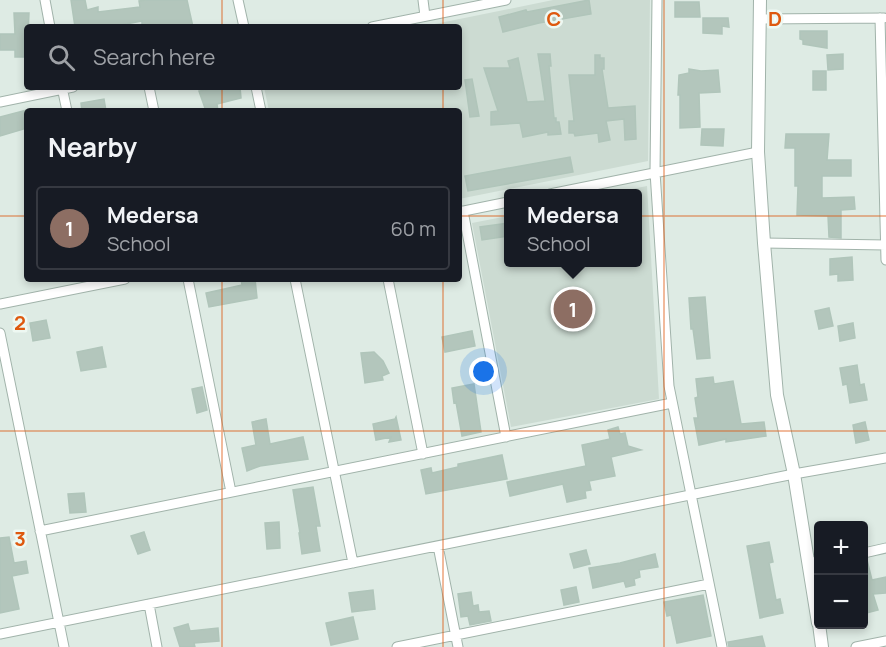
<!DOCTYPE html>
<meta charset="utf-8">
<style>
body{margin:0;font-family:Manrope,sans-serif;background:#20242c;color:#f1f3f6}
.controls{position:absolute;right:18px;bottom:18px;display:grid;overflow:hidden;border-radius:6px;box-shadow:0 3px 9px #0003}
.controls button{width:54px;height:54px;display:grid;place-items:center;padding:0;border:0;border-bottom:2px solid #363941;background:#171b24;color:#f1f3f6;font:30px sans-serif}
.you{position:absolute;left:484px;top:372px;width:21px;height:21px;margin:-15px;border:4px solid #fff;border-radius:50%;background:#1a73e8;box-shadow:0 0 0 9px #1a73e833}
.badge{display:grid;place-items:center;width:39px;height:39px;border-radius:50%;background:#ff5f48;color:#fff;font-size:20px;font-weight:700}
.pin{position:absolute;translate:-50% -50%;border:3px solid #fff;box-shadow:0 2px 6px #0006}
.popup{position:absolute;left:504px;top:189px;width:138px;height:78px;box-sizing:border-box;display:grid;place-content:center;border-radius:6px;background:#171b24;filter:drop-shadow(0 2px 4px #0005);font-size:20px;white-space:nowrap;color:#9ea1a6}
.popup b{font-size:22px;color:#f1f3f6}
.popup::after{content:'';position:absolute;left:50%;top:100%;margin-left:-12px;border:12px solid transparent;border-top-color:#171b24}
.list{margin:0;padding:0;list-style:none}
h2{display:flex;justify-content:space-between;align-items:center;height:78px;margin:0;padding:0 24px;font-size:26px}
h2 small{font-size:20px;font-weight:400;color:#9ea1a6}
.list li{display:grid;grid-template-columns:39px 1fr auto;gap:18px;align-items:center;box-sizing:border-box;height:84px;margin:0 12px 12px;padding:0 12px;border:2px solid #363941;border-radius:6px}
.list b{display:block;font-size:22px;white-space:nowrap}
.list p{margin:0;font-size:20px;white-space:nowrap;color:#9ea1a6}
.list em{font-size:20px;font-style:normal;color:#9ea1a6}
.icon{flex:none;width:33px;height:33px;fill:none;stroke:currentColor;stroke-width:2;stroke-linecap:round;stroke-linejoin:round}
.map{position:relative;flex:none;width:886px;height:647px;overflow:hidden}
.search{position:absolute;background:#171b24;box-shadow:0 3px 9px #0003;left:24px;top:24px;width:438px;height:66px;display:flex;align-items:center;gap:15px;box-sizing:border-box;padding:0 21px;border-radius:6px;color:#9ea1a6;font-size:22px}
.panel{position:absolute;background:#171b24;box-shadow:0 3px 9px #0003;left:24px;top:108px;width:438px;height:174px;border-radius:6px}
.map>svg:first-child{display:block}
.built{fill:#ccdbd2}
.building{fill:#b3c6bc;stroke:#b0c5ba;stroke-width:1.5}
.lines{fill:none;stroke-linecap:round;stroke-linejoin:round}
.minor-casing{stroke:#a1b3aa;stroke-width:11}
.tertiary-casing{stroke:#a1b3aa;stroke-width:14}
.minor{stroke:#fff;stroke-width:9}
.tertiary{stroke:#fff;stroke-width:12}
.grid{fill:none;stroke:#de580e;stroke-width:1.5;stroke-opacity:0.55}
.grid-label{font-size:20px;text-anchor:middle;font-weight:bold;fill:#de580e;stroke:#eef8f2;stroke-width:5;stroke-linejoin:round;paint-order:stroke}
</style>
<div class="map">
<svg width="886" height="647" viewBox="0 0 886 647">
<rect width="100%" height="100%" fill="#deebe4"/>
<path class="built" d="M553,0H650L648,161L459,199V111H269L264,87H459V27H420Z
M647,186L659,399L511,427L472,223L508,216V262H638V194L612,193Z"/>
<path class="building" d="M71,0H85L87,10L98,7V12L140,7L139,1L146,0H187L193,27H142V21L110,27H75Z
M589,0L591,14L539,23L503,32L499,17L526,10L527,12Z
M675,2H699L700,17H675Z
M14,13H29L27,57H15V50H0V34H15Z
M703,18H728L729,27L722,26V34L703,33Z
M800,31H827V48L803,44V40L800,39Z
M538,54H550L551,66H549L554,118H556V122H559L561,134L548,135V132L523,137L520,123L491,125V112L498,111L484,68H510L508,61L518,58L527,102L545,101Z
M843,54V69L828,70L827,55Z
M595,55H600V58H604V69H602L608,108L635,106L636,139L625,140L624,119L606,121L610,140L599,142L598,133L575,136L574,133H569V121H574L569,75H595Z
M689,69L701,71L718,70L720,92L699,93L700,127L680,128V95H678L679,75L689,73Z
M813,71H826V90H813Z
M472,79L479,116L470,117L465,80Z
M222,87H240L241,98L217,104L218,111H206L199,91Z
M104,99L106,111H82L81,103Z
M27,110V128L0,136V117Z
M702,129H724L723,146L701,145Z
M786,134H829L827,160H851V176H822V198L854,197L855,209L841,210V238L829,237L828,216L797,215L798,186H795V148H785Z
M570,157L573,172L468,191L465,176Z
M508,223V236L482,240L480,227Z
M852,257L853,280L838,281V274L830,275V259Z
M241,279H255L257,298L209,307L206,293L242,285Z
M705,297L710,358L697,359L693,329H691L689,298Z
M829,308L833,326L819,329L815,311Z
M46,320L50,338L33,341L30,323Z
M853,323L855,338L840,341L838,326Z
M472,331L475,346L445,352L442,337Z
M102,347L106,367L81,371L77,352Z
M374,352L383,361L389,373L382,376L383,380L365,383L361,353Z
M857,365L860,385L864,384L867,400L850,403L847,384L843,385L840,368Z
M713,377L714,384L733,381L741,424L764,422L766,436L726,442V439L699,445L694,418H698L695,398L698,397L696,379Z
M474,384L481,432L462,436L456,402L454,403L452,388Z
M202,387L207,410L197,413L192,389Z
M396,417L401,440L389,442L391,437L376,440L373,424L395,419Z
M266,419L270,444L303,437L308,459L260,466L247,471L242,448L256,445L252,422Z
M865,422L869,440L856,443L853,425Z
M618,427L620,434L625,433L628,446L641,450L611,457L615,476L589,481L591,490L585,491L586,498L567,502L563,484L510,496L507,482L586,466L582,445L610,439L608,430Z
M502,455L507,479L426,494L421,470L431,468L432,473L458,467V464Z
M313,487L320,526H316L320,551L302,554L299,533H300L293,490Z
M84,493L86,512L70,513L68,494Z
M279,522L280,548L267,549L265,523Z
M144,532L150,550L138,554L131,536Z
M9,537L14,563L26,561L28,573L12,576L19,609L0,613V538Z
M769,542L773,562L769,563L776,600L780,599L783,613L760,618L747,546Z
M586,550L590,564L574,568L570,554Z
M655,554L658,567L639,570L640,577L634,579L635,585L626,587L624,581L593,588L589,568L620,563Z
M864,560H867L872,580L886,577V593L873,594L878,610L866,613L864,604Z
M576,587L579,602L564,605L561,590Z
M373,590L375,609L352,612L349,593Z
M471,592L473,606L478,605L479,612L489,611L491,621L470,625L468,616L461,617L458,594Z
M703,595L711,636L677,643L671,615L667,616L664,602Z
M353,617L358,639L331,645L326,623Z
M188,624L190,631L218,628L219,641L194,643L195,647H180L174,628Z
M762,636L765,647H729L728,642Z"/>
<g class="lines">
<defs>
<path id="minor" d="M45,0L50,27
M238,0L244,27
M423,0L425,16
M657,0L655,172L669,386L722,647
M880,18L886,260
M760,19L884,18
M372,27L506,0
M62,87L67,111
M149,87L154,111
M256,87L261,111
M0,102L73,87
M550,194L758,152
M463,211L506,437
M459,212L508,202
M764,243L886,245
M188,279L231,492
M295,279L353,563
M388,279L423,454
M0,304L125,279
M0,333L64,647
M40,531L672,403
M438,546L458,647
M864,553L886,548
M809,563L818,561
M149,604L157,647
M0,634L794,474L886,458
M397,647L709,584
M856,647L886,641"/>
<path id="tertiary" d="M760,0L758,152L764,243L777,395L794,474L818,623
M819,624L822,647"/>
</defs>
<use href="#minor" class="minor-casing"/>
<use href="#tertiary" class="tertiary-casing"/>
<use href="#minor" class="minor"/>
<use href="#tertiary" class="tertiary"/>
</g>
<path class="grid" d="M222,0V27M443,0V27M664,0V647M222,87V111M443,87V111M0,216H27M459,216H886M222,279V647M443,279V647M0,431H886"/>
<g class="grid-label">
<text x="554" y="26">C</text>
<text x="775" y="26">D</text>
<text x="20" y="330">2</text>
<text x="20" y="546">3</text>
</g>
</svg>
<div class="controls">
<button>+</button>
<button>−</button>
</div>
<div class="you"></div>
<div class="pin badge" style="left:573px;top:309px;background:#8d6e63">1</div>
<div class="popup"><b>Medersa</b>School</div>
<div class="search"><svg class="icon" aria-label="search" viewBox="0 0 24 24"><circle cx="10" cy="10" r="6"/><path d="M15 15l6 6"/></svg>Search here</div>
<section class="panel">
<h2>Nearby<small></small></h2>
<ul class="list">
<li><span class="badge" style="background:#8d6e63">1</span><div><b>Medersa</b><p>School</p></div><em>60 m</em></li>
</ul>
</section>
</div>
